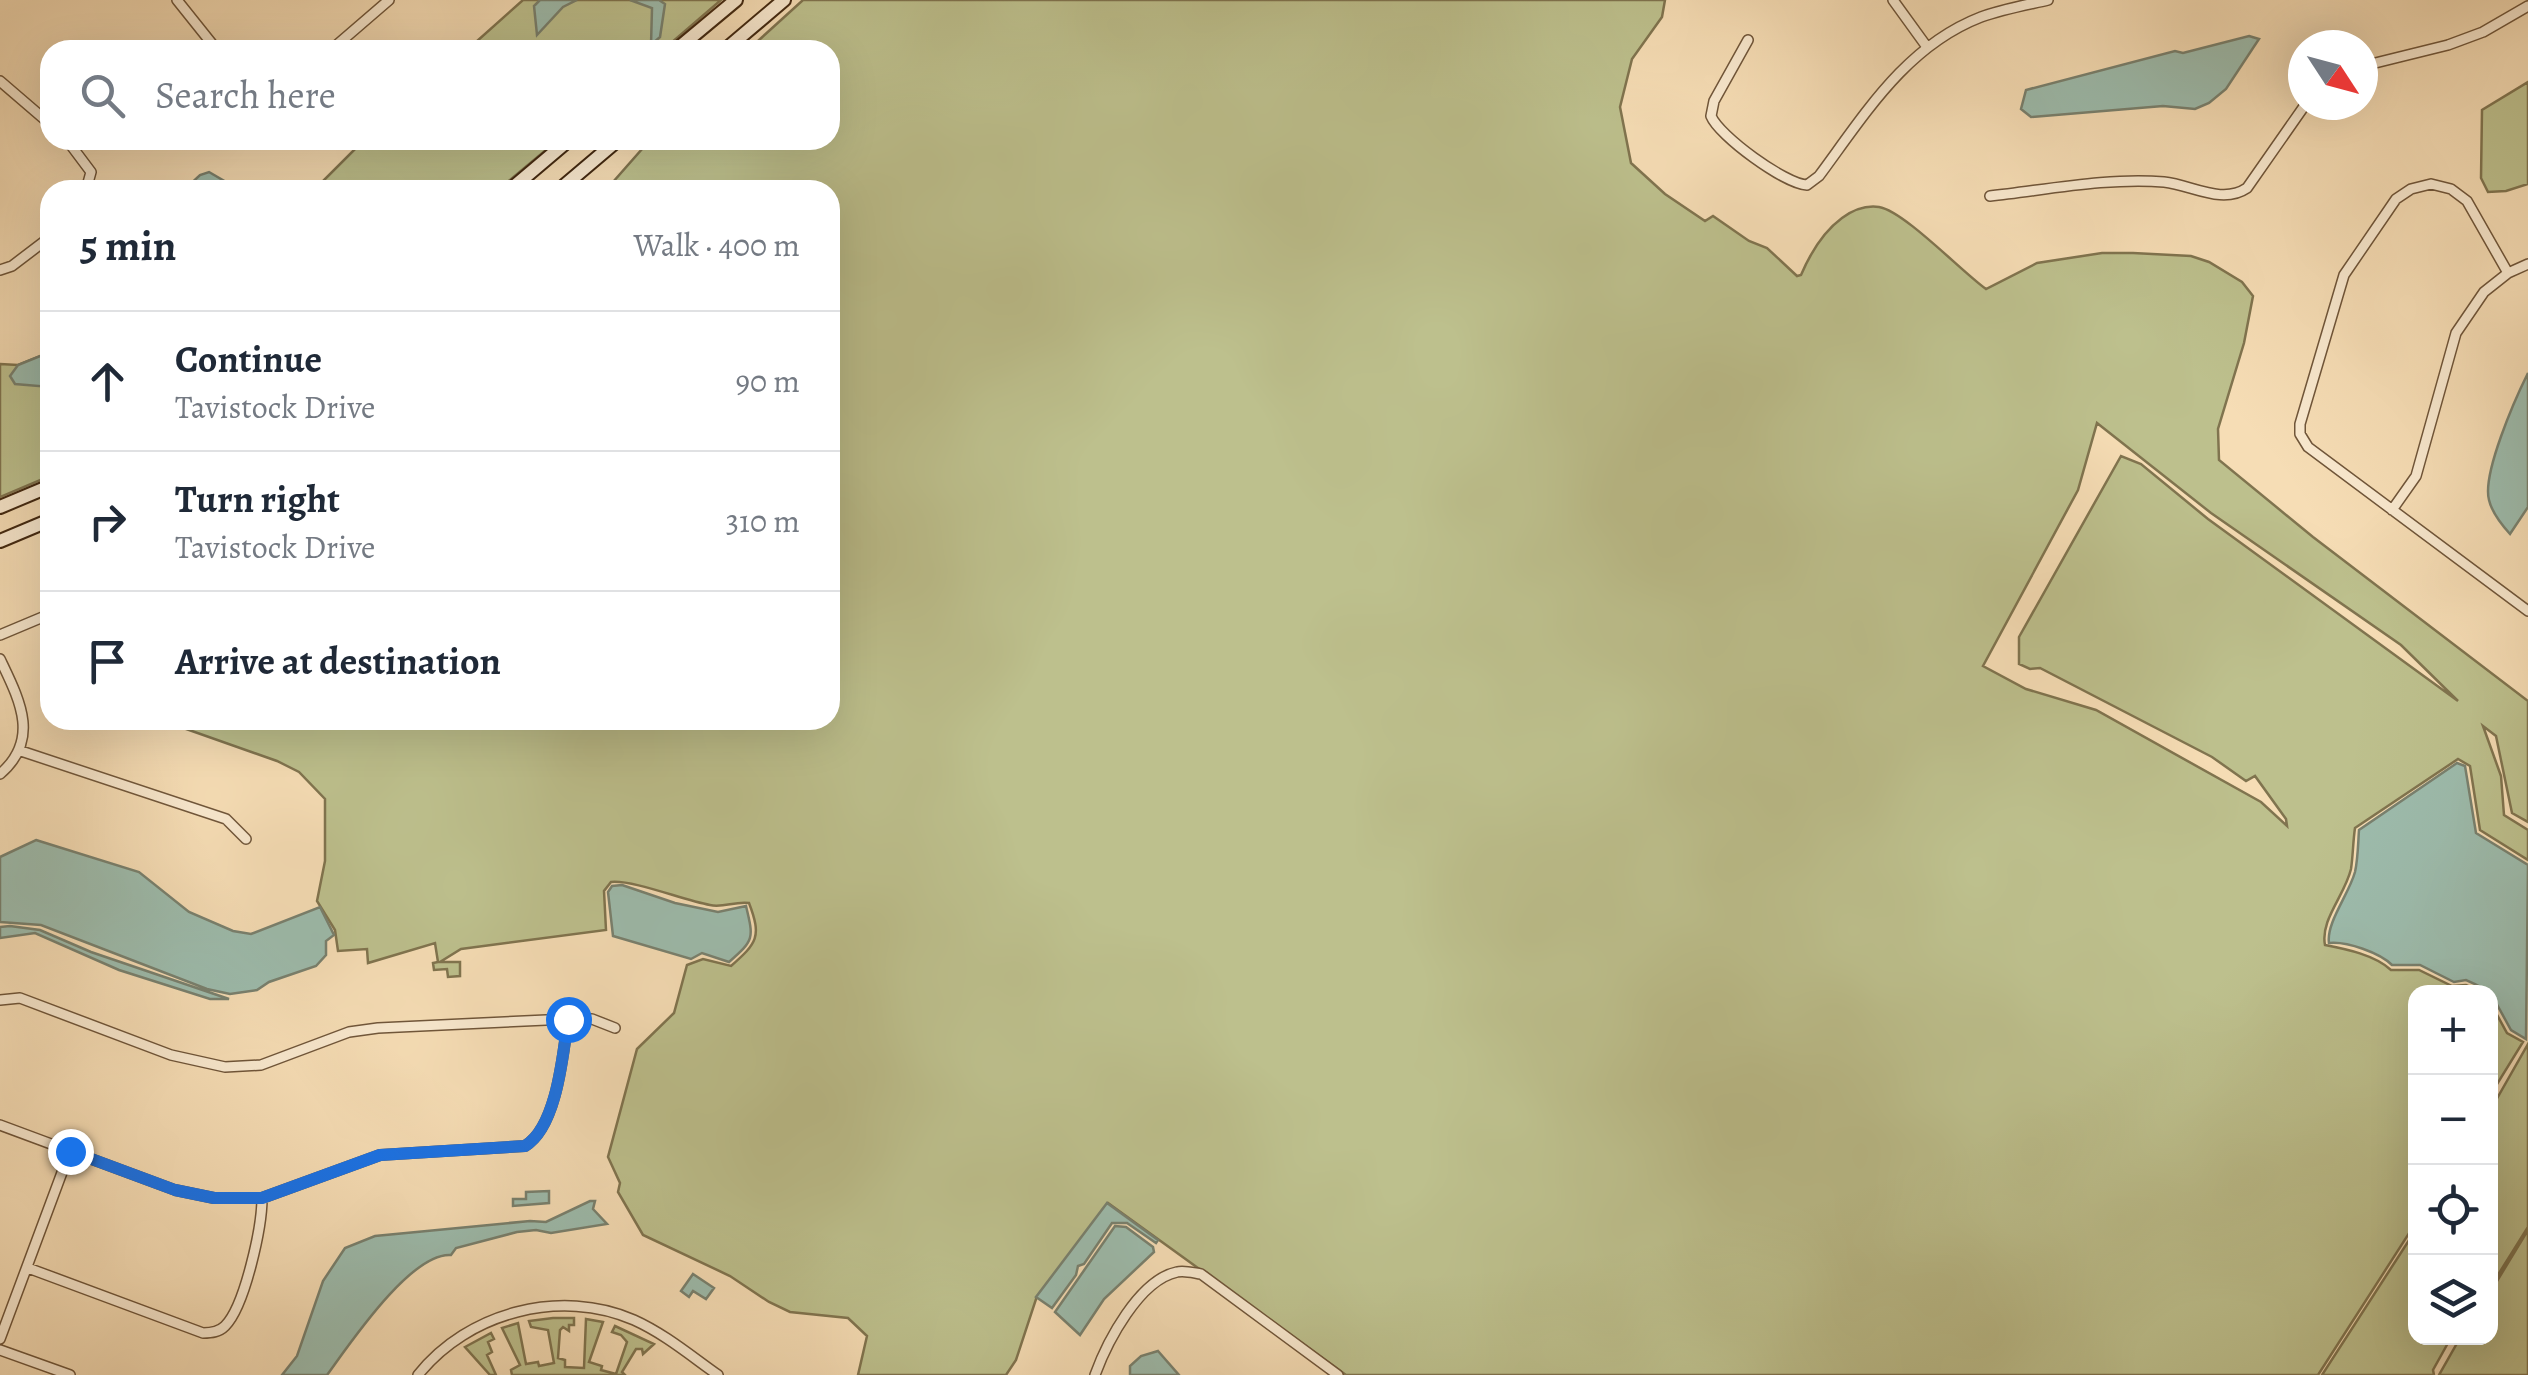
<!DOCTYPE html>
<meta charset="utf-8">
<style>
body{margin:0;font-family:Alegreya,serif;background:#f2f2f3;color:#1f2937}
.controls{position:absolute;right:30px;bottom:30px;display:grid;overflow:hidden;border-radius:20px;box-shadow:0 10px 40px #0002}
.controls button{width:90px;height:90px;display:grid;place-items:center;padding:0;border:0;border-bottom:2px solid #e0e1e3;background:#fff;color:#1f2937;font:50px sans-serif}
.compass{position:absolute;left:2288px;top:30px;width:90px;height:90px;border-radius:50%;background:#fff;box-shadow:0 10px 40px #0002;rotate:126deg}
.stop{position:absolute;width:30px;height:30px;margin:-22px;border:8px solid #1a73e8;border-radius:50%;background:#fff}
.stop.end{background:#1a73e8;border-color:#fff;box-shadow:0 2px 10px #0008}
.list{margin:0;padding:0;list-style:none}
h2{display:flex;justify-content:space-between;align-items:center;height:130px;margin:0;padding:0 40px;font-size:42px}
h2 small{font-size:32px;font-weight:400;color:#747a83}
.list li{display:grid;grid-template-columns:65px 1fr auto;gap:30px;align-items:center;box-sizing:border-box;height:140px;padding:0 40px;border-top:2px solid #e0e1e3}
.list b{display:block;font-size:38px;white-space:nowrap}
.list p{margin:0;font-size:32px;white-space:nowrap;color:#747a83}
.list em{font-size:32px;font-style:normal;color:#747a83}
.icon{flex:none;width:55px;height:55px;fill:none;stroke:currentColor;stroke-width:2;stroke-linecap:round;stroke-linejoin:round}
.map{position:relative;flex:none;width:2528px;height:1375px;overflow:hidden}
.search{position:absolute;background:#fff;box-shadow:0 10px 40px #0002;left:40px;top:40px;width:800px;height:110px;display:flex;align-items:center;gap:25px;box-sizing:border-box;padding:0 35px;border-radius:30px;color:#747a83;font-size:38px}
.panel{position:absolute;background:#fff;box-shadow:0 10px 40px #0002;left:40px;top:180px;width:800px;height:550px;border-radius:30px}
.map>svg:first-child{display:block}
.green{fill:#bdc08d;stroke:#80744f;stroke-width:2.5;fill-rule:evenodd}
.water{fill:#9dbcad;stroke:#79816f;stroke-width:2.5}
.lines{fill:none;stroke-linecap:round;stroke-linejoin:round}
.minor-casing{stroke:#70563a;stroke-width:12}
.secondary-casing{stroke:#432911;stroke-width:16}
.minor{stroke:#f9e9cf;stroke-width:9}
.secondary{stroke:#f9e9cf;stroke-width:12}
.route{stroke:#1a73e8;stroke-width:12}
</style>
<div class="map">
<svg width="2528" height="1375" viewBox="0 0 2528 1375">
<rect width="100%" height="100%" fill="#f6ddb5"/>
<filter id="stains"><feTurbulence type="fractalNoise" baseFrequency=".002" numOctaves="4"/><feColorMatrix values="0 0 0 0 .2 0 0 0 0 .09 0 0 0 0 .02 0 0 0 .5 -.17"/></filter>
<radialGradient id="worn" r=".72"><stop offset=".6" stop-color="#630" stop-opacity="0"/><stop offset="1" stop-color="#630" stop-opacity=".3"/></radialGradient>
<path class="green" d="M523,0H721L663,50H467Z
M803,0H1665L1662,17L1632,59L1620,107L1631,163L1665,194L1705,221L1713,216L1749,241L1767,248L1797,276L1801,275C1810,254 1823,232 1842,218C1853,210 1865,205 1879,207C1904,211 1962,272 1986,289L2037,263L2102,253H2133L2191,256L2209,262L2242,282L2253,296L2244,343L2218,429L2219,460L2313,537L2528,701V822L2512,813L2496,736L2483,726L2501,776L2504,815L2528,830V860L2480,830L2470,766L2458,759L2355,828C2353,841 2353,856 2351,869C2345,895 2320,920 2325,945C2346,949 2375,955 2391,970H2419L2452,986L2466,985L2481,992H2416L2415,1224L2318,1375H1346L1108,1203L1036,1299L1016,1360L1006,1375H858L867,1336L848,1318L790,1312L769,1302L730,1276L643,1235L618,1192L620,1183L608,1157L637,1049L674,1013L687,965L703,959L731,966C757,943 762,937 749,903C735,901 723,908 710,905C682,900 635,880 611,882L604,891L606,930L461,949L440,962H460V976L448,977L447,969L434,970L433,963L438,962L435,943L368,963L367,949L338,951L335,930L317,901L325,861V799L299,772L277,761L172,724L171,720H830V190H606L650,140H830V50H748ZM2097,423L2211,513L2401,645L2458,701L2208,519L2141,464L2121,456L2019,637V664L2030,669L2040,668L2212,757L2246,781L2255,776L2286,819L2287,826L2261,802L2096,710L2026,689L1983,666L2078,490Z
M2528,82V184L2506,191L2488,192L2481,178L2482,110Z
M364,140H558L498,190H314Z
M50,352V476L0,497V364L18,365Z
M2490,1002L2507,1033L2523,1042L2491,1094Z
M2528,1044V1227L2491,1286V1109Z
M2528,1230V1375H2439L2460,1338H2490L2491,1291Z
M2415,1231L2416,1338H2455L2448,1343L2433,1370L2434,1375H2322Z
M553,1318H574V1325H569V1331L563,1327L560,1330L558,1358L565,1360V1367L584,1368L586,1319L603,1322L589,1362L602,1366L601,1370L616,1374L627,1342L621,1335L612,1332L615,1326L654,1344L643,1354L642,1349H636L622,1372L625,1375H512L511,1370L520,1365L502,1328L518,1323L526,1364L538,1362L539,1366L554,1363L548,1330L531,1327L529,1321Z
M491,1333L494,1339L488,1342L492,1352L487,1355L496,1375H490L465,1347Z"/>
<path class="water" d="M540,0H577L563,7L537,35L534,6Z
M630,0H659L665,4L660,37L651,45L652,8Z
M2249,36L2259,39L2226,89L2209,103L2195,109L2163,106L2031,117L2021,109L2026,90L2175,51L2183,53Z
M209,172L226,182V190H184L200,175Z
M50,352V387L15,384L10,376L18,365Z
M2528,373V507L2510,534C2501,524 2492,513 2489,500C2482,474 2515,399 2528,373Z
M2457,763L2465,766L2476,833L2528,865L2526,1039L2511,1030L2490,992L2475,984L2466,980L2454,982L2420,965H2392C2380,953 2347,941 2329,943C2326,923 2349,894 2355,872C2358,859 2358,844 2359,830Z
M36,840L139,872L189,912L233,931L251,934L320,907L334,935L326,941V955L316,966L269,982L257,990L230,994L207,989L41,925L0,922V857Z
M622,885L675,903L718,912L746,906C754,939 754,940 729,962L702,953L691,959L613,936L608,892L612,886Z
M10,926L40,930L91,952L229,999H210L119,970L35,933L0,938V927Z
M549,1191V1203L513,1206V1199H526V1192Z
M590,1201H595L593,1209L607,1224L551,1233L536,1230L517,1232L456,1248L451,1255C411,1252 349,1345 327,1375H282L297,1356L323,1281L345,1248L375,1236L530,1221L546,1222Z
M1107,1203L1158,1240L1156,1243L1127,1223H1112L1084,1264L1078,1266L1076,1275L1052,1308L1036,1297Z
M1115,1226L1126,1227L1153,1247L1154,1252L1104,1299L1080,1335L1055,1312Z
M693,1274L714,1288L706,1299L693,1291L689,1297L681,1291Z
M1158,1351L1179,1375H1130V1366L1141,1356Z"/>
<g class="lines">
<defs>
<path id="minor" d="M177,0L217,50
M1893,0L1927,47
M1748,40L1714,101L1711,116C1719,136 1785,184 1807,185L1819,176C1865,114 1906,46 1981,17C2003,9 2026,5 2048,0
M331,50L389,0
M2363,66L2448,45L2483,32L2528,6
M0,81L50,124
M67,140L91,172L86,190
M1990,196C2045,190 2110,177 2164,182C2192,185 2222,205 2247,188L2305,105
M0,270L12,266L50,237
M2508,273L2467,201L2451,189L2431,184L2411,189L2396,199L2344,275L2300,424V434L2308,447L2528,611
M2392,510L2416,476L2456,333L2484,292L2508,273L2528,264
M0,635L50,614
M0,659C19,699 41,739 0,774
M21,751L226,819L246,839
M0,1000L20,998L171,1055L225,1067L261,1065L349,1032L378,1028L568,1019H592L615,1028
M0,1125L175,1190L214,1198H262L380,1155L525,1146C557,1127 563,1054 568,1019
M28,1268L203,1333C212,1333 219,1332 225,1326C245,1306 262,1227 262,1198
M0,1339L70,1151
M0,1350L70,1375
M418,1375C468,1312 561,1288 634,1320C665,1334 691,1356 718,1375
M1095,1375C1107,1342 1139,1280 1177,1272C1184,1270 1194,1273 1201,1274L1338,1375"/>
<path id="secondary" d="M676,50L736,0
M725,50L784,0
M510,190L569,140
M559,190L618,140
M0,507L50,486
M0,541L50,520"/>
</defs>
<use href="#minor" class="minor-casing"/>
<use href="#secondary" class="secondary-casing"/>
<use href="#minor" class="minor"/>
<use href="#secondary" class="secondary"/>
</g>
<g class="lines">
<path class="route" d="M70,1151L175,1190L214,1198H262L380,1155L525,1146C557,1127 563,1054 568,1019"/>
</g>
<rect width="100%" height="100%" filter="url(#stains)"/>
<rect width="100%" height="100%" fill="url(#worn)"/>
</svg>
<div class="controls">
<button>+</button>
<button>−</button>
<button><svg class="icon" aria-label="locate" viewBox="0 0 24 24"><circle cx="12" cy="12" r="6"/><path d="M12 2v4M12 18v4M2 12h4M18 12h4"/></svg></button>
<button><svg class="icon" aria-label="layers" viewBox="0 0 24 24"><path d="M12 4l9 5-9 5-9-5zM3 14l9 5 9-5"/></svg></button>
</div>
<svg class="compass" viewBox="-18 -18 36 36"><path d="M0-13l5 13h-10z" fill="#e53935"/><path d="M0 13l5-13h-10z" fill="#747a83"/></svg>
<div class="stop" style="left:568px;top:1019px"></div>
<div class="stop end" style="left:70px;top:1151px"></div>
<div class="search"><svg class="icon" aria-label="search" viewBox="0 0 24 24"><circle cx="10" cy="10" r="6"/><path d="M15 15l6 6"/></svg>Search here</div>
<section class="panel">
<h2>5 min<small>Walk · 400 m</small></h2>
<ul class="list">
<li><svg class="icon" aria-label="ahead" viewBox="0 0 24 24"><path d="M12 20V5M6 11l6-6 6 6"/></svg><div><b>Continue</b><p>Tavistock Drive</p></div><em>90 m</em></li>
<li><svg class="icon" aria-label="right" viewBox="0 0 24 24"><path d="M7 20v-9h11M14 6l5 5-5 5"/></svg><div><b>Turn right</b><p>Tavistock Drive</p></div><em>310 m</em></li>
<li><svg class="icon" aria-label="arrive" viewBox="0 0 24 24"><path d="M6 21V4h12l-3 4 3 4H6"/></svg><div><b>Arrive at destination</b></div></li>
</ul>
</section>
</div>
